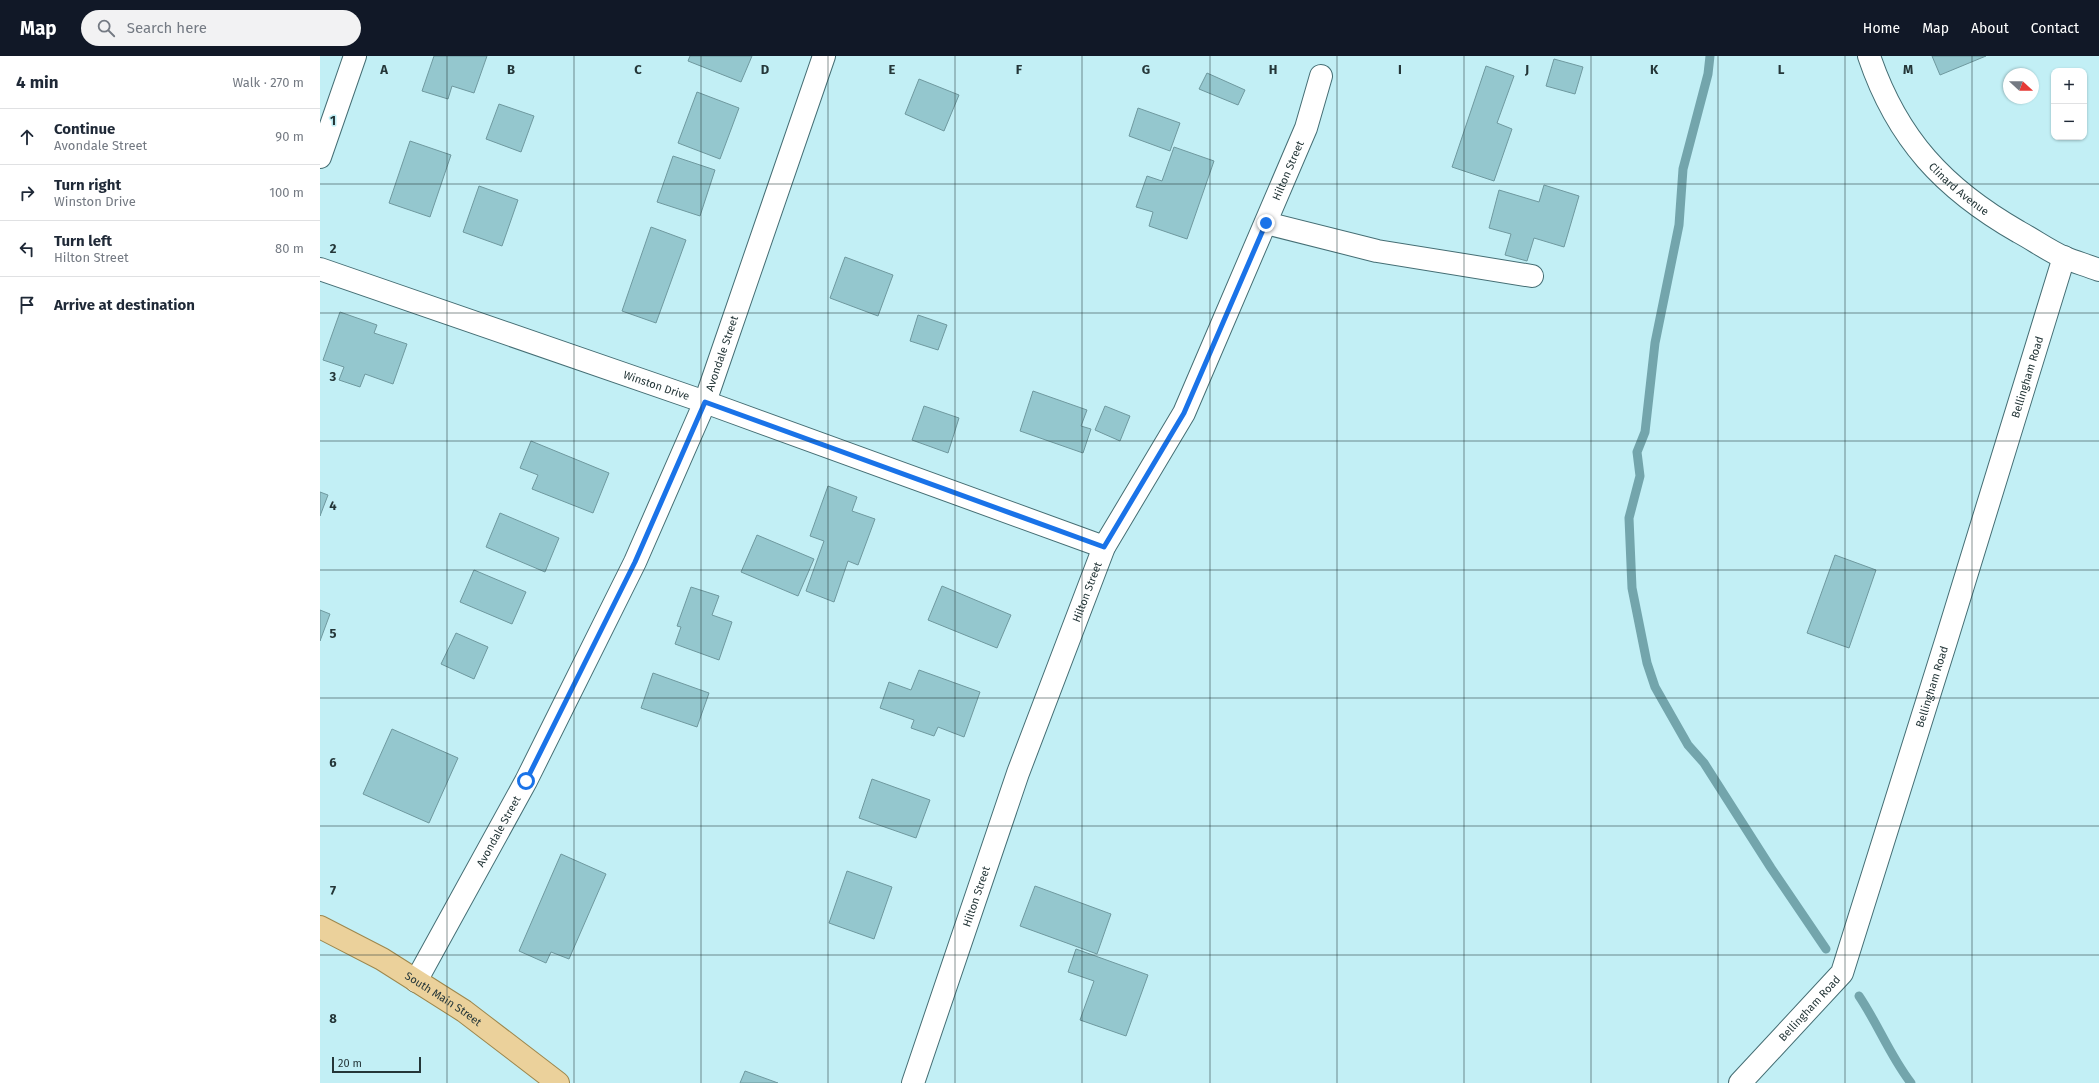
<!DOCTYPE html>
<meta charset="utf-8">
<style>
body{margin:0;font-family:"Fira Sans",sans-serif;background:#f2f2f3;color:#1f2937}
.controls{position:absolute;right:12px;top:12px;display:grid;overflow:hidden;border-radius:8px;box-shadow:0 1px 3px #0004}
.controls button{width:36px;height:36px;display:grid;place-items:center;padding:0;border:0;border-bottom:1px solid #e0e1e3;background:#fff;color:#1f2937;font:20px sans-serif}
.compass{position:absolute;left:1683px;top:12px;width:36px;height:36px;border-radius:50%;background:#fff;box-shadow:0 1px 3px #0004;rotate:111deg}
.scale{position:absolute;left:12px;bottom:10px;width:89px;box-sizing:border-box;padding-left:4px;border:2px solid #243638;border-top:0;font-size:11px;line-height:14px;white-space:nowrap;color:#243638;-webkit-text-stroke:3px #c2eff5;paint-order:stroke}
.stop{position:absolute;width:12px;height:12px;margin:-9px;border:3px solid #1a73e8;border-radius:50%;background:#fff}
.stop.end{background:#1a73e8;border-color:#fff;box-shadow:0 1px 4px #0008}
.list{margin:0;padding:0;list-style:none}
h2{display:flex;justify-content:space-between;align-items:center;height:52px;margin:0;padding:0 16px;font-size:17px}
h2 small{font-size:13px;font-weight:400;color:#747a83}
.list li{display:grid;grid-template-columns:26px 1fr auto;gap:12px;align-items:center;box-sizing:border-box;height:56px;padding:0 16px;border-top:1px solid #e0e1e3}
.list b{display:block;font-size:15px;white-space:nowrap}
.list p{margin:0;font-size:13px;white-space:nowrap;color:#747a83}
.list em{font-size:13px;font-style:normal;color:#747a83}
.icon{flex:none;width:22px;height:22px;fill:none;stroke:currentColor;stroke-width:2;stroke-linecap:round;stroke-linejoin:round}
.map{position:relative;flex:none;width:1779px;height:1027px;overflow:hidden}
header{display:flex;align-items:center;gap:24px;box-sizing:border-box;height:56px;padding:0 20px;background:#111827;color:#fff}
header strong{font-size:19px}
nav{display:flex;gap:22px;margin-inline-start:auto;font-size:14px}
.search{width:280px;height:36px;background:#f2f2f3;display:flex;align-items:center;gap:10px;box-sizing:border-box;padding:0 14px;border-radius:22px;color:#747a83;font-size:15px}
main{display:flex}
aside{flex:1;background:#fff}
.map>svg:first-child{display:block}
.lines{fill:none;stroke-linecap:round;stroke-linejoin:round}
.stream{stroke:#73a5ac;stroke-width:9}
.building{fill:#94c7ce;stroke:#6f999f}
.minor-casing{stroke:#456e74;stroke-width:24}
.major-casing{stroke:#9d874d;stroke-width:24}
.minor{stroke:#fff;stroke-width:22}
.major{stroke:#ebd19b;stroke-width:22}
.route{stroke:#1a73e8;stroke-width:5}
.grid{fill:none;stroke:#243638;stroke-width:1;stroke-opacity:0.55}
.labels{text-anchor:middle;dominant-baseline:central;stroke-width:3;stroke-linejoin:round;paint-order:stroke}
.street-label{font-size:11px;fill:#243638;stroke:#c2eff5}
.grid-label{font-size:13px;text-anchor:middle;font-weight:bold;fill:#243638;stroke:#c2eff5;stroke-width:3;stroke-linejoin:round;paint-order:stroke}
</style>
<header>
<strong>Map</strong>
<div class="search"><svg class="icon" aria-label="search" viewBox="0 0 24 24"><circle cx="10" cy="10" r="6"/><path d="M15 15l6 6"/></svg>Search here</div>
<nav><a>Home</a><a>Map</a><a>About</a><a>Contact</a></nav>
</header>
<main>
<aside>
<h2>4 min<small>Walk · 270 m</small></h2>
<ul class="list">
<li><svg class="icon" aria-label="ahead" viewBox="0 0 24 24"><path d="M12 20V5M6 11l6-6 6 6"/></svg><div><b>Continue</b><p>Avondale Street</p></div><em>90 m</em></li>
<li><svg class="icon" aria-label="right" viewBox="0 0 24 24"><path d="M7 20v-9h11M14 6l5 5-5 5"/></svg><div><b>Turn right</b><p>Winston Drive</p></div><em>100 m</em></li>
<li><svg class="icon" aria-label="left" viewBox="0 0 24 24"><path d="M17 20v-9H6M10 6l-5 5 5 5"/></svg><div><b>Turn left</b><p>Hilton Street</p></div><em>80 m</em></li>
<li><svg class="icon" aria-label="arrive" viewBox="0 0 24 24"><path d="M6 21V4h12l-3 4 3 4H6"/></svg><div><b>Arrive at destination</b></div></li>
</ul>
</aside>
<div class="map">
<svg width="1779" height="1027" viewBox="0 0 1779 1027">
<rect width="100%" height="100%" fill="#c2eff5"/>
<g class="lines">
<path class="stream" d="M1390,0L1388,18L1363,113L1359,169L1335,287L1325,376L1317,396L1320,420L1309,462L1312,532L1327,607L1335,631L1368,689L1384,707L1451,812L1506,893
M1539,940C1558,968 1570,1000 1591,1027"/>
</g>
<path class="building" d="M114,0H167L154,37L132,30L128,43L102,35Z
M370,0H432L421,26L368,5Z
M1612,0H1666L1620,19Z
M1234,3L1263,11L1255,38L1226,30Z
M1166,10L1194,20L1177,67L1192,73L1174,125L1132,111Z
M887,17L925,34L918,49L879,33Z
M599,23L639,39L624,75L585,58Z
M377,36L419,52L400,103L358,87Z
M179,48L214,60L201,96L166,83Z
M818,52L860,67L850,95L809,80Z
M90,85L131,99L110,161L69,147Z
M854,91L894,105L867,183L829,170L833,156L816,151L827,120L842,125Z
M353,100L395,114L380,160L337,146Z
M1224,129L1259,140L1244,191L1214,182L1207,205L1185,199L1191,178L1169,172L1179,134L1219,146Z
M159,130L198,144L182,190L143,176Z
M331,171L366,184L336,267L302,255Z
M525,201L573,219L558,260L510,242Z
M20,256L57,269L54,277L87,288L73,328L45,318L40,331L19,324L24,311L3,304Z
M598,259L627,269L618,294L590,285Z
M713,335L767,354L761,370L771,373L763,397L700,375Z
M604,350L639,362L628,397L592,384Z
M785,350L810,360L800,385L775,374Z
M211,385L289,417L273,457L212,433L218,419L200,412Z
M508,430L537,441L532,455L555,463L538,509L528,505L514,546L486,535L504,485L490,480Z
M0,436L8,439L0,460Z
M180,457L239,482L225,516L166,491Z
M437,479L494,503L478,540L421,516Z
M1515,499L1556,514L1529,592L1487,577Z
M154,514L206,536L192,568L140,546Z
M622,530L691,559L677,592L608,564Z
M371,531L399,540L392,559L412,566L399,604L355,588L361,571L357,570Z
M0,554L10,558L0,585Z
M136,577L168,591L154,623L121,608Z
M599,614L660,636L644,681L618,671L614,680L591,672L594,664L560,652L569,626L591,634Z
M333,617L389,637L377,671L321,652Z
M72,673L138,702L109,767L43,738Z
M552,723L610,744L596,782L539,762Z
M241,798L286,818L249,903L231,896L226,907L199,895Z
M527,815L572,831L554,883L509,867Z
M715,830L791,858L777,898L700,870Z
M756,893L828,919L806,980L760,964L774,925L748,916Z
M425,1015L458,1027H420Z"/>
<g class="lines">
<defs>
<g id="minor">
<path id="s1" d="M1549,0C1577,83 1624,133 1699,176C1714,184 1729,195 1745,202C1756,206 1768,210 1779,214"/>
<path d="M0,101L35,0"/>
<path d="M946,167L1057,195L1212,220"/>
<path id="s2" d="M0,213L385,346L784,491"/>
<path id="s3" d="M96,925L206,725L315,506L385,346L504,0"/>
<path id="s4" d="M593,1027L698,717L784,491L864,357L986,72L1001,20"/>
<path id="s5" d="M1420,1027L1522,917L1627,582L1744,201"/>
</g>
<g id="major">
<path id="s6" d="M0,871L62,903L144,955L238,1027"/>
</g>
</defs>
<use href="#minor" class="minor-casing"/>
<use href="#major" class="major-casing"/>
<use href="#minor" class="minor"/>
<use href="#major" class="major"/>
</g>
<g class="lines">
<path class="route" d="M206,725L315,506L385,346L784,491L864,357L946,167"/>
</g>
<path class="grid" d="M127,0V1027M254,0V1027M381,0V1027M508,0V1027M635,0V1027M762,0V1027M890,0V1027M1017,0V1027M1144,0V1027M1271,0V1027M1398,0V1027M1525,0V1027M1652,0V1027M0,128H1779M0,257H1779M0,385H1779M0,514H1779M0,642H1779M0,770H1779M0,899H1779"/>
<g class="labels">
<g class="street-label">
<text stroke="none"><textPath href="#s4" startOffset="989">Hilton Street</textPath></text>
<text stroke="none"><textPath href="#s1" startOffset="163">Clinard Avenue</textPath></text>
<text stroke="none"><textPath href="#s3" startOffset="699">Avondale Street</textPath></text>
<text stroke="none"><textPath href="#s5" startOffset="774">Bellingham Road</textPath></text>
<text stroke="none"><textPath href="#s2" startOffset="356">Winston Drive</textPath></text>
<text stroke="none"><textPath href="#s4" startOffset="521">Hilton Street</textPath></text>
<text stroke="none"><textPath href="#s5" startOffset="450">Bellingham Road</textPath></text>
<text stroke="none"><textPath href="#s3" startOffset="171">Avondale Street</textPath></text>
<text stroke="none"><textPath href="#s4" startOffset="197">Hilton Street</textPath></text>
<text stroke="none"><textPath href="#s6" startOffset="143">South Main Street</textPath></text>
<text stroke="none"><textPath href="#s5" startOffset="102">Bellingham Road</textPath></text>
</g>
</g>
<g class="grid-label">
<text x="64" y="18">A</text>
<text x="191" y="18">B</text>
<text x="318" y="18">C</text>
<text x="445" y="18">D</text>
<text x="572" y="18">E</text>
<text x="699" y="18">F</text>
<text x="826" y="18">G</text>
<text x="953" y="18">H</text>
<text x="1080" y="18">I</text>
<text x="1207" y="18">J</text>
<text x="1334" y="18">K</text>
<text x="1461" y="18">L</text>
<text x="1588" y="18">M</text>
<text x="13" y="69">1</text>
<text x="13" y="197">2</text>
<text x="13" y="325">3</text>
<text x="13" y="454">4</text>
<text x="13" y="582">5</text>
<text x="13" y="711">6</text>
<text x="13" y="839">7</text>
<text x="13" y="967">8</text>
</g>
</svg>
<div class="controls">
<button>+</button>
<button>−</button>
</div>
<svg class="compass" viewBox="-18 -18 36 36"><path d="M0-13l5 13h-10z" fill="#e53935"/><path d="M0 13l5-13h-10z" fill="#747a83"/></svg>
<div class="scale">20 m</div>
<div class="stop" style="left:206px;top:725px"></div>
<div class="stop end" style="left:946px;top:167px"></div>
</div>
</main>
